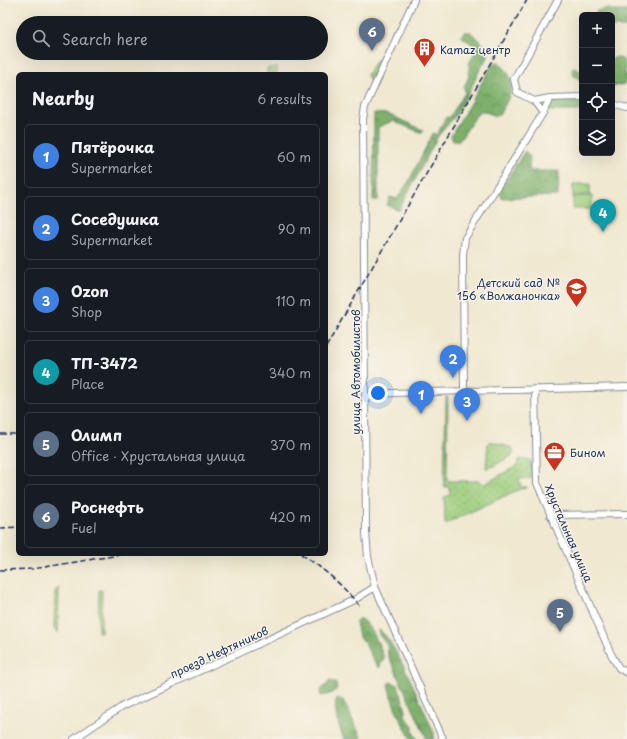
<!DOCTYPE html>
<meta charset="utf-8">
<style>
body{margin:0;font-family:"Playpen Sans",sans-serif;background:#242831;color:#f1f3f6}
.controls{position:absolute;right:12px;top:12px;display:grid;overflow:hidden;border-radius:6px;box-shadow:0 4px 16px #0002}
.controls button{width:36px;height:36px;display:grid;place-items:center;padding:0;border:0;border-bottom:1px solid #363941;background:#171b24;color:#f1f3f6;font:20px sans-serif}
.you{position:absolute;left:378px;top:393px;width:14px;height:14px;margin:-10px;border:3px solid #fff;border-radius:50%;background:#1a73e8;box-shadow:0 0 0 6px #1a73e833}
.badge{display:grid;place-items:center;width:26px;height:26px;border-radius:50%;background:#ea580c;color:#fff;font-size:13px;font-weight:700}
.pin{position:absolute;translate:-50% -33px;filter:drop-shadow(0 1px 2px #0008)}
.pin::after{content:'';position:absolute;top:21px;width:14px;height:12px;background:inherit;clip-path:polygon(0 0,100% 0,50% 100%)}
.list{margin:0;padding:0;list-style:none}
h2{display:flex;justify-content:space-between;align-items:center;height:52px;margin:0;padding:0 16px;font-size:17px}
h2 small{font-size:13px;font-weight:400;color:#9ea1a6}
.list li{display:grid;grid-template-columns:26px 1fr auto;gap:12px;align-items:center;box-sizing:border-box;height:64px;margin:0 8px 8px;padding:0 8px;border:1px solid #363941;border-radius:6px}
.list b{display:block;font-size:15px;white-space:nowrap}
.list p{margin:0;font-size:13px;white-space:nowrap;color:#9ea1a6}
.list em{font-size:13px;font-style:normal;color:#9ea1a6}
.icon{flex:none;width:22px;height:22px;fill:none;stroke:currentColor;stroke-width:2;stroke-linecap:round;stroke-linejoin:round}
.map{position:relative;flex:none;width:627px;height:739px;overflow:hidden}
.search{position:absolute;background:#171b24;box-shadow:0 4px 16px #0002;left:16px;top:16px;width:312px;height:44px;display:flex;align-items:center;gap:10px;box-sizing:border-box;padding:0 14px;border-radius:22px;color:#9ea1a6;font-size:15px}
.panel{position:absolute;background:#171b24;box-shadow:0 4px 16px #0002;left:16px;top:72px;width:312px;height:484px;border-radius:6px}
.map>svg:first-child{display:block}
.grass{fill:url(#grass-dots);stroke:#5c7e6c}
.forest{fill:url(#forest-crowns);stroke:#4c7064}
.garden{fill:#9dcd7b;stroke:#5c7e6c}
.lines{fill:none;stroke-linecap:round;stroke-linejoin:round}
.minor-casing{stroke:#868c97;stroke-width:8}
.minor{stroke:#fff;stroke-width:6}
.rail{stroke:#1b2f5e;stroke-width:1.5;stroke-dasharray:6 3;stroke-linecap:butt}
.labels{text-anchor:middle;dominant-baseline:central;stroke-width:3;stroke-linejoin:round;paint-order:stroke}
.poi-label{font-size:11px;fill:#1b2f5e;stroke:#f7f3e8;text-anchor:start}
.street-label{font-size:11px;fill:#1b2f5e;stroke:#f7f3e8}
</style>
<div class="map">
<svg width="627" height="739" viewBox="0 0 627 739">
<defs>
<pattern id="grass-dots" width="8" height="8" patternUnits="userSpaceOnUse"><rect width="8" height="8" fill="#9dcd7b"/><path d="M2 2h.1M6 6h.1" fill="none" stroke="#87b06d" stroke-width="1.8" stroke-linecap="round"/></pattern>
<pattern id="forest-crowns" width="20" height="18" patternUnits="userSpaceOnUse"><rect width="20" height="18" fill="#7eb06b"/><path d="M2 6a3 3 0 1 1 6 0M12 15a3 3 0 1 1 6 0" fill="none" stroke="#66905b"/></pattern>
</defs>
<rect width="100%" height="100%" fill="#f7f3e8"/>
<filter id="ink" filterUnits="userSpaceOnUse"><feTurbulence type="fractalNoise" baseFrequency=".025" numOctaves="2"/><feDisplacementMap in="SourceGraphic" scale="8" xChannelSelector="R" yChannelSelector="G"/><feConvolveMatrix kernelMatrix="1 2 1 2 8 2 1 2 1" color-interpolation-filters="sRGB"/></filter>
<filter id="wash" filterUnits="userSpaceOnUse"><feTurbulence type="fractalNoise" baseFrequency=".012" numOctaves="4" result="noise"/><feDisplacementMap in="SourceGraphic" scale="16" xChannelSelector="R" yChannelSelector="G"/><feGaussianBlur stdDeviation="0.9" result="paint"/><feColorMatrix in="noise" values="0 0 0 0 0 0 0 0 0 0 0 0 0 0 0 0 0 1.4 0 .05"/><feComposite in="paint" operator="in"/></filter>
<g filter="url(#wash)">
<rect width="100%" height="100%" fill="#f0e8d0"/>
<path class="grass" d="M383,56L370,81L367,75L373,64Z
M277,67V74H267V68Z
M446,397H448L447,481H479L483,485L518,465V460L529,459L531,461L532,478L519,479L521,487H527V488L520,489L445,524L444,497L450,495V487H444Z
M490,441L513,448V455L488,469L486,468L488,443Z
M59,588L58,633L54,629L55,591Z
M99,590H102L101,632H98Z"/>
<path class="forest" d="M608,8L615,11H627V27H612V15H596L597,11Z
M464,32H470C477,37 489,48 488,58L482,65L468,94L456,115L438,136L399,210L387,205L390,197L397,199L409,181L433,133L437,135L446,117L449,118L465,93L464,87L469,76V64L477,48L461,36Z
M616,57L622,59L626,63L625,73L627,77L624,84L612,87V59Z
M495,62H499C520,83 511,94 499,115L496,116L483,111H479L460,140L458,142L453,141L451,136L492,65Z
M575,68L582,72V81L573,75L572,69Z
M582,98V111H545L551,100Z
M374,113L388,114L423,130L422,133L393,121L378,127V200H373Z
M525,151L530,156L529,171H559L558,196L502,198L499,191Z
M359,618C373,626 378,643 384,658L379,668L375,663L364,642L359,637L356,622Z
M379,630C393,635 426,715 434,733V739H427L388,655L387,645L379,635Z
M330,681L336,683L337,689L330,694L321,696L320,691Z
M390,682L398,685L406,711L405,716L413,726V732L417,739H411C401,721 392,704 388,684Z
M337,698L343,700L362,739H344C340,729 332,708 337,698Z"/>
<path class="garden" d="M573,184H590V195L573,196Z
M573,196H592V209H573Z"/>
</g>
<g filter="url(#ink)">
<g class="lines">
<defs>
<path id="minor" d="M414,0L365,107L363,119L366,533L368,557L375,587L443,739
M550,98L582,97
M534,101L543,113
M612,104L627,108
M535,389L537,483L611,654L619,668L627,673
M464,392L463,255L465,238L543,113L550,98L534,101L517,92L514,79L558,0
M365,397L392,393L627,387
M550,515L627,514
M74,739L123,706L354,600L375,587"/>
</defs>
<use href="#minor" class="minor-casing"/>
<use href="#minor" class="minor"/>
<path class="rail" d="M326,347L527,0
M0,434H18
M0,528L18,527
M301,554C323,568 344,586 360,607
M0,570L32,569L119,555"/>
</g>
</g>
<defs>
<symbol id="building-pin" viewBox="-11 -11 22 30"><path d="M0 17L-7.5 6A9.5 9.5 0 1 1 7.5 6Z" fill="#c8321e" stroke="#f7f3e8"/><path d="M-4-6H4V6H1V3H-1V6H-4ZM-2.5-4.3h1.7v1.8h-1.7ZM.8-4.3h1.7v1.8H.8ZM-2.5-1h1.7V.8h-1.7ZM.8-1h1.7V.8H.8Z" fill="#fff"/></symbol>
<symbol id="school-pin" viewBox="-11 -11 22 30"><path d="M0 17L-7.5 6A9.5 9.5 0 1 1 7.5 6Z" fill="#c8321e" stroke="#f7f3e8"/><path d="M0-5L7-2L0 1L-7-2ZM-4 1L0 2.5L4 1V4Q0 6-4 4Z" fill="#fff"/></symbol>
<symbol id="office-pin" viewBox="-11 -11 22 30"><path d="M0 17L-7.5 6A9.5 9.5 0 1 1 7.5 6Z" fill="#c8321e" stroke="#f7f3e8"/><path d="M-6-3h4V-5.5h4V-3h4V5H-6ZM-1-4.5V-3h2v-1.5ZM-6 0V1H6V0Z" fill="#fff"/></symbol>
</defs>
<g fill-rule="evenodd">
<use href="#building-pin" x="412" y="36" width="25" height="34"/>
<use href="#school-pin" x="564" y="276" width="25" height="34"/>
<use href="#office-pin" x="542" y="440" width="25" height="34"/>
</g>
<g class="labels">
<g class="poi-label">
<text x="440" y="49">Kamaz центр</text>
<text x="560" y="282" text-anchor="end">Детский сад №<tspan x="560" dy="13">156 «Волжаночка»</tspan></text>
<text x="570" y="452">Бином</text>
</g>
<g class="street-label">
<text transform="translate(355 372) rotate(-90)">улица Автомобилистов</text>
<text transform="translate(569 533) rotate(67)">Хрустальная улица</text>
<text transform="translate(219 652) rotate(-25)">проезд Нефтяников</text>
</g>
</g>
</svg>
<div class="controls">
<button>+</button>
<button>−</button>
<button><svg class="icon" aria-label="locate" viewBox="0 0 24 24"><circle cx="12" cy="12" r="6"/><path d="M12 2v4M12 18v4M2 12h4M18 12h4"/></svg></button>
<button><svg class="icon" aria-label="layers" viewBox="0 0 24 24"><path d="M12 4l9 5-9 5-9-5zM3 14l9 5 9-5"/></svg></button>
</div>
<div class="you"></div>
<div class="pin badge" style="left:421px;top:414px;background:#3f7fe0">1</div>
<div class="pin badge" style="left:453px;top:378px;background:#3f7fe0">2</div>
<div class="pin badge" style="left:467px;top:421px;background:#3f7fe0">3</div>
<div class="pin badge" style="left:603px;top:232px;background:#0f9aa8">4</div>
<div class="pin badge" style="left:560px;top:632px;background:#5c6f8a">5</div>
<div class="pin badge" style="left:372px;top:51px;background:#5c6f8a">6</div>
<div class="search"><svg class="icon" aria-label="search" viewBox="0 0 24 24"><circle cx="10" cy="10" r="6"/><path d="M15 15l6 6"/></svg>Search here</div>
<section class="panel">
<h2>Nearby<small>6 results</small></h2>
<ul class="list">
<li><span class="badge" style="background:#3f7fe0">1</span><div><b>Пятёрочка</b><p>Supermarket</p></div><em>60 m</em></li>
<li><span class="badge" style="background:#3f7fe0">2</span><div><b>Соседушка</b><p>Supermarket</p></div><em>90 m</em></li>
<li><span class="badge" style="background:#3f7fe0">3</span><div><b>Ozon</b><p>Shop</p></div><em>110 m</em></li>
<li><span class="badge" style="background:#0f9aa8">4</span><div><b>ТП-3472</b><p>Place</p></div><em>340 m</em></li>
<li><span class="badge" style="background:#5c6f8a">5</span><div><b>Олимп</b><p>Office · Хрустальная улица</p></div><em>370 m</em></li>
<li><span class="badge" style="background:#5c6f8a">6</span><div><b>Роснефть</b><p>Fuel</p></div><em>420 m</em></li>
</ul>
</section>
</div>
